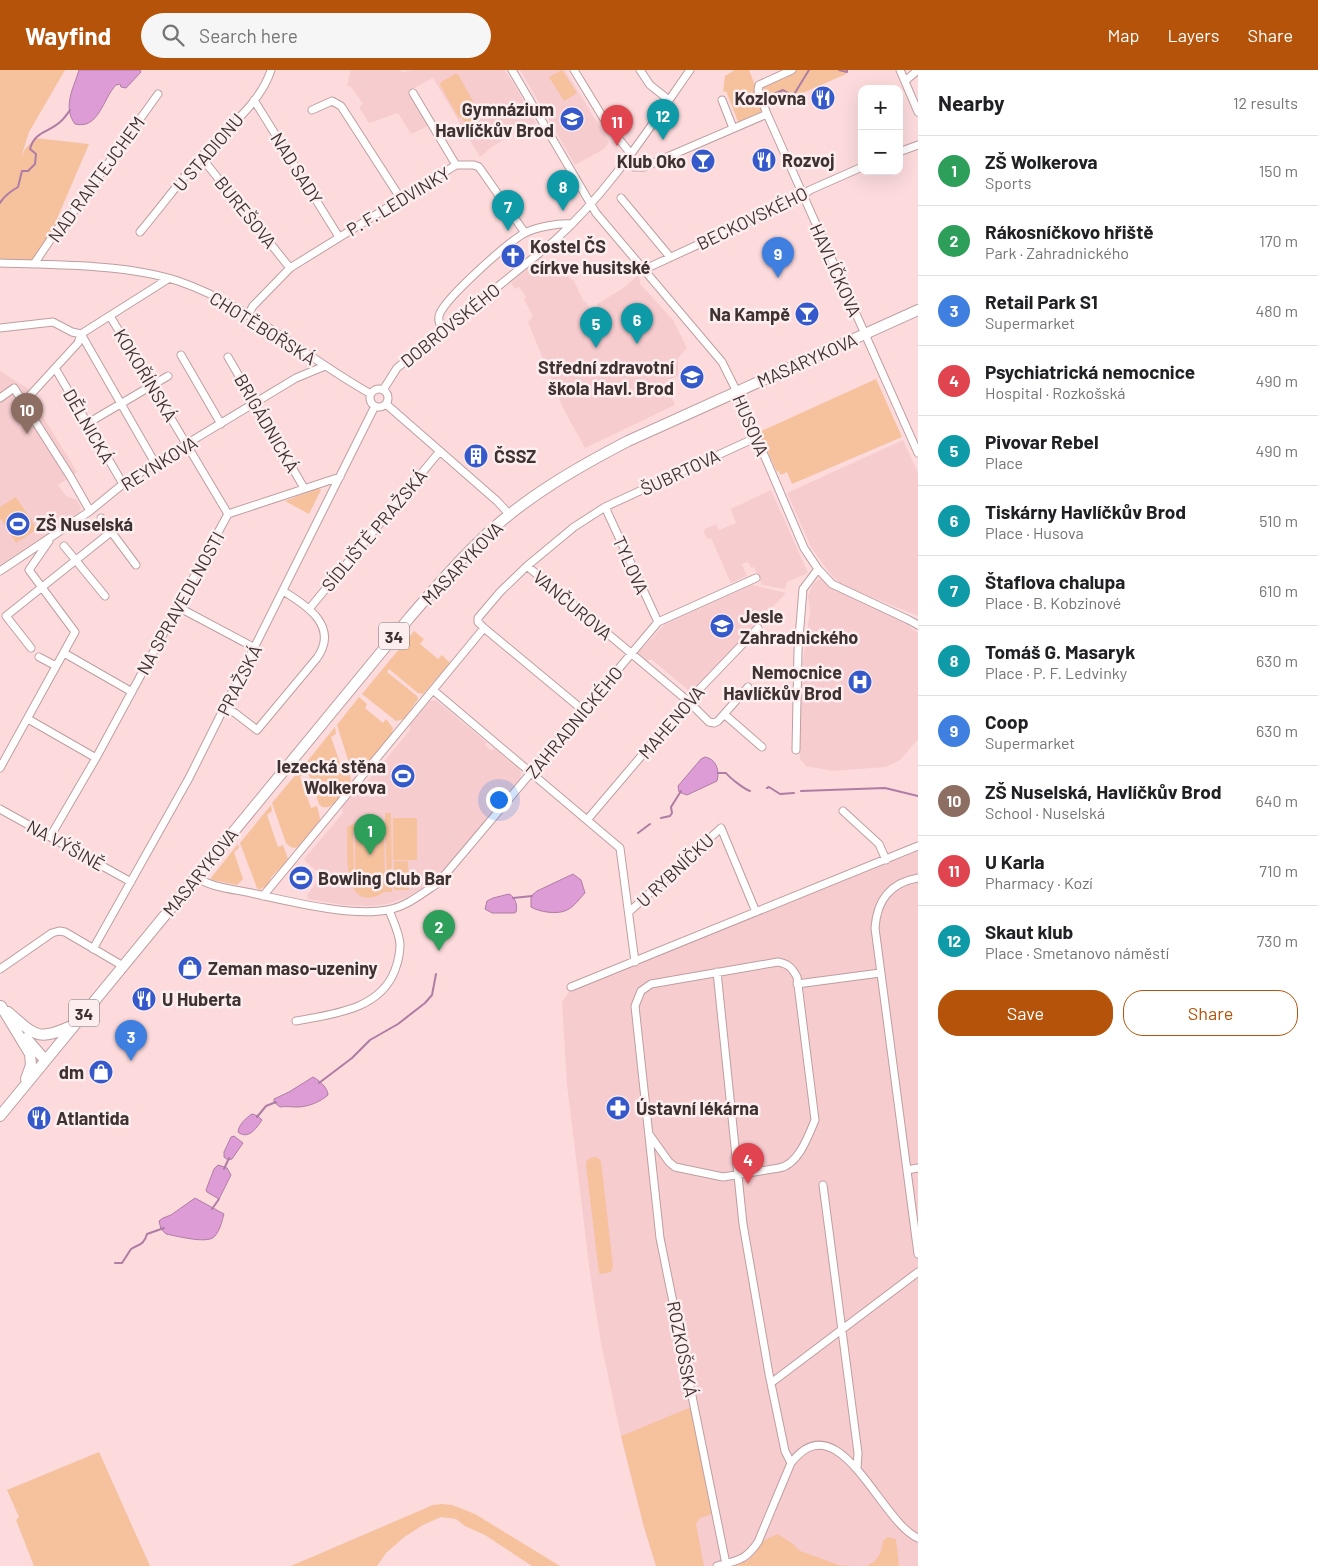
<!DOCTYPE html>
<meta charset="utf-8">
<style>
body{margin:0;font-family:Barlow,sans-serif;background:#f6f6f6;color:#202124}
.controls{position:absolute;right:15px;top:15px;display:grid;overflow:hidden;border-radius:10px;box-shadow:0 5px 20px #0002}
.controls button{width:45px;height:45px;display:grid;place-items:center;padding:0;border:0;border-bottom:1px solid #e0e0e0;background:#fff;color:#202124;font:25px sans-serif}
.you{position:absolute;left:498px;top:729px;width:18px;height:18px;margin:-12px;border:4px solid #fff;border-radius:50%;background:#1a73e8;box-shadow:0 0 0 8px #1a73e833}
.badge{display:grid;place-items:center;width:32px;height:32px;border-radius:50%;background:#b45309;color:#fff;font-size:16px;font-weight:700}
.pin{position:absolute;translate:-50% -41px;filter:drop-shadow(0 1px 2px #0008)}
.pin::after{content:'';position:absolute;top:26px;width:18px;height:15px;background:inherit;clip-path:polygon(0 0,100% 0,50% 100%)}
.list{margin:0;padding:0;list-style:none}
h2{display:flex;justify-content:space-between;align-items:center;height:65px;margin:0;padding:0 20px;font-size:21px}
h2 small{font-size:16px;font-weight:400;color:#757577}
.list li{display:grid;grid-template-columns:32px 1fr auto;gap:15px;align-items:center;box-sizing:border-box;height:70px;padding:0 20px;border-top:1px solid #e0e0e0}
.list b{display:block;font-size:19px;white-space:nowrap}
.list p{margin:0;font-size:16px;white-space:nowrap;color:#757577}
.list em{font-size:16px;font-style:normal;color:#757577}
.actions{display:flex;gap:10px;padding:15px 20px}
.actions a{flex:1;padding:11px 0;border:1px solid #b45309;border-radius:20px;text-align:center;font-size:18px;color:#b45309}
.actions .main{background:#b45309;color:#fff}
.icon{flex:none;width:28px;height:28px;fill:none;stroke:currentColor;stroke-width:2;stroke-linecap:round;stroke-linejoin:round}
.map{position:relative;flex:none;width:918px;height:1496px;overflow:hidden}
header{display:flex;align-items:center;gap:30px;box-sizing:border-box;height:70px;padding:0 25px;background:#b45309;color:#fff}
header strong{font-size:24px}
nav{display:flex;gap:28px;margin-inline-start:auto;font-size:18px}
.search{width:350px;height:45px;background:#f6f6f6;display:flex;align-items:center;gap:12px;box-sizing:border-box;padding:0 18px;border-radius:28px;color:#757577;font-size:19px}
main{display:flex}
aside{flex:1;background:#fff}
.map>svg:first-child{display:block}
.built{fill:#f6cccf}
.green{fill:#f6c19d;fill-rule:evenodd}
.water{fill:#de9cd6;stroke:#ae7ca5}
.lines{fill:none;stroke-linecap:round;stroke-linejoin:round}
.stream{stroke:#ae7ca5;stroke-width:2}
.street-casing{stroke:#be9ea0;stroke-width:9}
.primary-casing{stroke:#be9ea0;stroke-width:12}
.street{stroke:#fff;stroke-width:7}
.primary{stroke:#fff;stroke-width:10}
.labels{text-anchor:middle;dominant-baseline:central;stroke-width:5;stroke-linejoin:round;paint-order:stroke}
.shield{fill:#fceeef;stroke:#776a6b;stroke-width:1}
.shield-label{font-size:16px;font-weight:bold;fill:#3e3132}
.poi-label{font-size:18px;font-weight:bold;fill:#3e3132;stroke:#fceeef;text-anchor:start}
.street-label{font-size:18px;fill:#3e3132;stroke:#fceeef}
</style>
<header>
<strong>Wayfind</strong>
<div class="search"><svg class="icon" aria-label="search" viewBox="0 0 24 24"><circle cx="10" cy="10" r="6"/><path d="M15 15l6 6"/></svg>Search here</div>
<nav><a>Map</a><a>Layers</a><a>Share</a></nav>
</header>
<main>
<div class="map">
<svg width="918" height="1496" viewBox="0 0 918 1496">
<rect width="100%" height="100%" fill="#fddbdd"/>
<path class="built" d="M351,0H397L404,2L415,0H504L513,12L536,53L519,63L517,60L513,62L514,64L493,76L480,87L433,8L409,21V24L428,56L411,64L398,43L369,53L359,37L363,34L351,17L347,16Z
M520,0H565L609,72L604,79L575,95Z
M542,187L559,206L564,203L574,211L584,232H586L591,240L597,237V234L625,217L639,204L640,214L673,250L687,278L678,288V306L665,312L675,335L585,378L564,340L528,252L533,246L524,229L526,226L519,217L515,219L511,213Z
M0,301L35,323L31,327L77,402L58,415L66,426L77,430L81,438L79,443L0,495Z
M903,370L918,403V546L842,515L831,505L811,477L787,423Z
M771,420L808,503L787,512L785,519L762,515L754,497L751,498L748,492L742,494L747,506L731,513L711,468L707,469L703,460L716,454L719,460L736,453L731,439Z
M821,508L835,520L900,546L912,559L918,562V669L900,690L886,697L832,701L806,696L800,689L802,596L810,541L808,526L813,514Z
M752,515L786,523L692,622L687,623V619L651,589L647,591L638,583L665,554Z
M436,630L487,673L485,675L488,678L492,681L494,678L519,699L521,703L520,710L437,808L426,816L408,827L388,834L370,836L343,835L308,829L307,825L322,805L306,792L304,789L343,743L342,736L352,726L356,725L410,660V655L430,631Z
M918,780V1496H656L644,1457L621,1366L601,1273L590,1203L567,1015L562,932L570,921Z"/>
<path class="green" d="M0,0H65L29,62L21,88L25,79L35,68L89,74L56,151L61,154L34,194L0,191Z
M562,0L577,23L564,31L549,7Z
M735,0H749L755,15L762,40V43L739,54L726,21L723,22L725,6Z
M797,0H847L846,4L771,37L762,17Z
M455,4H458L476,37L475,39L461,48L458,47L440,15L441,12Z
M474,41L486,61L474,68L462,48Z
M876,309L902,367L792,414L787,402L781,405L779,402L781,400L777,402L759,362Z
M319,418L321,420L309,444L285,431Z
M16,427L37,459L16,473L0,448V437Z
M414,561L424,569L420,574L438,589L442,585L450,593L423,624L418,623L389,599L387,602L417,626L418,629L404,649L396,651L362,624Z
M359,627L367,634L365,638L383,653L386,649L393,658L392,664L362,700C356,701 354,700 350,696L337,655Z
M335,657L336,664L331,667L342,699L347,697L351,709L350,714C343,723 334,740 322,737L319,734L305,694Z
M303,696L304,704L300,707L311,738L317,736L320,748L319,752L298,777C293,779 290,777 286,773L272,733Z
M271,735L272,741L267,745L278,777L283,775L288,789C282,799 271,803 268,815L259,820L257,818L240,773Z
M385,743H391L392,822H385V821C379,826 372,829 363,827C343,820 348,774 347,757C362,751 367,735 385,753ZM369,750L378,754L385,761L387,809L386,810L354,811L353,762L359,755Z
M393,748H417V790H393Z
M384,761L385,809H355V762Z
M238,774L239,778L234,782L243,809L237,815L212,810L211,808Z
M394,791H408L409,820H394Z
M593,1087L598,1088L601,1091L613,1196L611,1202L601,1204L599,1203L586,1095L587,1090Z
M689,1338L692,1342L713,1441L712,1444L700,1448L696,1454L704,1496H656L644,1457L621,1366Z
M99,1382L150,1496H34L16,1450L19,1447L7,1420Z
M442,1434L452,1435L475,1444L560,1496H532L485,1465L465,1456L456,1449L441,1447L423,1455L403,1468L386,1483L377,1496H291L433,1435Z
M778,1464L793,1474L800,1481L839,1495L849,1496H730C748,1492 754,1489 762,1471Z
M887,1467L896,1469L899,1496H866C878,1492 881,1483 883,1471Z"/>
<path class="water" d="M79,0H140L141,2L126,18L121,17L120,14L116,15C103,28 99,60 75,54C62,37 74,17 79,0Z
M705,687C716,689 720,700 717,711L687,725L679,722L678,716L701,689Z
M573,804L581,810L585,823C580,828 574,837 567,840C558,845 539,842 531,837V826L537,821Z
M509,824C515,827 518,835 516,842L514,843H492L485,839L487,831L493,828Z
M313,1007C319,1010 328,1018 328,1025C320,1032 308,1037 297,1037C291,1037 286,1036 280,1037L274,1032V1029L289,1022Z
M252,1044L258,1046L262,1050C256,1059 248,1070 238,1062C239,1054 246,1048 252,1044Z
M234,1066L243,1073L232,1089L228,1090L224,1087V1082L231,1067Z
M218,1095L227,1098L231,1105L219,1129L207,1122L206,1120L214,1099Z
M195,1128L224,1144C222,1151 220,1161 214,1167C206,1174 177,1166 166,1164L161,1159L159,1151L163,1148L171,1145Z"/>
<g class="lines">
<path class="stream" d="M839,0L847,2V0
M772,25L783,20L793,26L809,0
M0,133C4,126 11,121 18,117L22,101H28L35,94L36,84L30,79C35,61 48,63 60,52C64,49 67,44 70,40
M718,703H726C730,708 744,719 750,721
M767,718L769,717L780,724L794,723
M801,721L885,718L918,726
M661,748L670,746L672,743L671,737L681,721
M638,763L650,754
M513,828L532,826
M319,1013L352,988L370,970L398,954L425,933L432,925L436,904
M257,1047L266,1036L276,1032
M224,1099L229,1088
M212,1139L219,1129
M115,1193H122L131,1179C139,1174 144,1175 147,1164L164,1158"/>
<defs>
<path id="street" d="M512,0L596,143L722,292L737,322L804,478L818,499L832,514L909,550L918,555
M574,0L607,54L631,84
M640,0L650,15L669,30
M792,0L759,15L758,20L767,44L918,383
M900,0L918,42
M905,11L918,0
M413,23L456,95
M254,30L339,167
M722,30L733,58
M312,40L332,31L341,36L401,129
M899,82L918,75
M201,87L290,198
M626,92L634,97H644L767,44
M621,128L670,187
M140,162C161,137 180,111 201,87C224,60 260,35 271,0
M0,193C55,195 126,194 178,211C249,235 306,288 371,324
M34,194L61,154L74,141L158,24
M643,200L797,129L810,120L862,97
M248,245L253,236L290,198L456,95H474L479,97L525,163
M110,246L228,444
M0,258L53,252L72,262L81,264L155,393
M444,261C440,256 437,250 440,243C449,225 505,175 523,164C535,157 559,153 572,154
M181,285L221,354
M228,287L304,418
M55,298L123,414
M370 328a9 9 0 1 1 18 0a9 9 0 1 1-18 0Z
M383,320L397,298L553,172C608,123 648,60 690,0
M0,328L14,318L70,406L90,441
M23,333L78,273L81,264L168,209
M386,334L497,431L510,445
M88,353L168,306
M605,437L658,552
M228,444L340,407
M101,448L136,495
M64,476L105,526
M527,496L688,631L709,652L714,653L718,651L748,617
M0,501L90,441L123,414L155,393L296,308L325,296
M41,518L111,462
M178,537L255,578
M309,539L440,381
M31,578L6,546L41,518
M64,583L132,622
M39,587L56,596
M433,620L620,778L635,892
M225,639L235,643L257,660L317,588C339,557 308,536 283,521
M584,641L484,558L478,552V548L500,522L527,496L574,457L605,437L755,368
M724,644L762,677
M28,649L96,688
M796,680L798,580L803,519L818,499
M0,698L75,562L29,500L49,471
M0,739L131,812
M843,741L879,774L886,790
M587,750L688,631L758,558
M50,767L96,688L228,444
M196,807C212,818 233,819 251,823C288,831 351,847 387,840C406,837 423,823 438,813L658,552L756,508
M918,808C890,813 877,830 875,858L918,1184
M263,826L484,558
M629,842L721,758L756,842
M93,879L189,708L375,336
M0,899L52,863L59,861L65,862L123,896
M717,902L743,1154L769,1304L785,1381L791,1393
M797,914L880,903
M571,917L918,776
M296,951C333,944 380,940 395,900C398,892 400,883 400,874C399,862 393,851 389,840
M649,1064L669,1092L675,1097L723,1107L779,1098C798,1095 808,1067 815,1050L797,907C792,898 789,894 778,892L651,914L641,921L635,936L660,1168L726,1494
M907,1100L918,1098
M823,1115L858,1383L857,1399
M771,1313L918,1202
M717,1496C738,1490 745,1491 758,1472L791,1393C839,1330 881,1453 918,1468"/>
<path id="primary" d="M1,936L30,984L31,995L26,1009
M8,942C35,965 37,972 71,956
M26,968L45,990
M0,1046L410,547C435,518 460,489 488,463C529,425 578,397 628,371L918,240"/>
</defs>
<use href="#street" class="street-casing"/>
<use href="#primary" class="primary-casing"/>
<use href="#street" class="street"/>
<use href="#primary" class="primary"/>
</g>
<defs>
<symbol id="restaurant-disc" viewBox="-11 -11 22 22"><circle r="9.5" fill="#3559ca" stroke="#fceeef"/><path d="M-5-6h1v4h1v-4h1v4h1v-4h1v5L-1.5 .5V6h-2V.5L-5-1ZM5-6V6H3V1.5H1.5Q1.5-4 5-6Z" fill="#fff"/></symbol>
<symbol id="school-disc" viewBox="-11 -11 22 22"><circle r="9.5" fill="#3559ca" stroke="#fceeef"/><path d="M0-5L7-2L0 1L-7-2ZM-4 1L0 2.5L4 1V4Q0 6-4 4Z" fill="#fff"/></symbol>
<symbol id="bar-disc" viewBox="-11 -11 22 22"><circle r="9.5" fill="#3559ca" stroke="#fceeef"/><path d="M-6-5H6L.8 .8V4.5H3.5V6h-7V4.5H-.8V.8Z" fill="#fff"/></symbol>
<symbol id="church-disc" viewBox="-11 -11 22 22"><circle r="9.5" fill="#3559ca" stroke="#fceeef"/><path d="M-1.2-6h2.4v3.5h3.3v2.4h-3.3V6h-2.4V-.1h-3.3v-2.4h3.3Z" fill="#fff"/></symbol>
<symbol id="building-disc" viewBox="-11 -11 22 22"><circle r="9.5" fill="#3559ca" stroke="#fceeef"/><path d="M-4-6H4V6H1V3H-1V6H-4ZM-2.5-4.3h1.7v1.8h-1.7ZM.8-4.3h1.7v1.8H.8ZM-2.5-1h1.7V.8h-1.7ZM.8-1h1.7V.8H.8Z" fill="#fff"/></symbol>
<symbol id="stadium-disc" viewBox="-11 -11 22 22"><circle r="9.5" fill="#3559ca" stroke="#fceeef"/><path d="M0-5a6.5 5 0 1 0 0 10a6.5 5 0 1 0 0-10ZM-3.5-1.8h7v3.6h-7Z" fill="#fff"/></symbol>
<symbol id="hospital-disc" viewBox="-11 -11 22 22"><circle r="9.5" fill="#3559ca" stroke="#fceeef"/><path d="M-5-5h3v3.5h4V-5h3V5h-3V1.5h-4V5h-3Z" fill="#fff"/></symbol>
<symbol id="shop-disc" viewBox="-11 -11 22 22"><circle r="9.5" fill="#3559ca" stroke="#fceeef"/><path d="M-5-2.5h2.3a2.7 3.5 0 0 1 5.4 0H5L5.5 6h-11ZM-1.5-2.5h3a1.5 2.3 0 0 0-3 0Z" fill="#fff"/></symbol>
<symbol id="pharmacy-disc" viewBox="-11 -11 22 22"><circle r="9.5" fill="#3559ca" stroke="#fceeef"/><path d="M-2-6h4v4h4v4h-4v4h-4v-4h-4v-4h4Z" fill="#fff"/></symbol>
</defs>
<g fill-rule="evenodd">
<use href="#restaurant-disc" x="809" y="14" width="28" height="28"/>
<use href="#school-disc" x="558" y="35" width="28" height="28"/>
<use href="#restaurant-disc" x="750" y="76" width="28" height="28"/>
<use href="#bar-disc" x="689" y="77" width="28" height="28"/>
<use href="#church-disc" x="499" y="172" width="28" height="28"/>
<use href="#bar-disc" x="793" y="230" width="28" height="28"/>
<use href="#school-disc" x="678" y="293" width="28" height="28"/>
<use href="#building-disc" x="462" y="372" width="28" height="28"/>
<use href="#stadium-disc" x="4" y="440" width="28" height="28"/>
<use href="#school-disc" x="708" y="542" width="28" height="28"/>
<use href="#hospital-disc" x="846" y="598" width="28" height="28"/>
<use href="#stadium-disc" x="389" y="692" width="28" height="28"/>
<use href="#stadium-disc" x="287" y="794" width="28" height="28"/>
<use href="#shop-disc" x="176" y="884" width="28" height="28"/>
<use href="#restaurant-disc" x="130" y="915" width="28" height="28"/>
<use href="#shop-disc" x="87" y="988" width="28" height="28"/>
<use href="#pharmacy-disc" x="604" y="1024" width="28" height="28"/>
<use href="#restaurant-disc" x="25" y="1034" width="28" height="28"/>
</g>
<g class="labels">
<g class="shield">
<rect x="379" y="552.5" width="30" height="27" rx="4"/>
<rect x="69" y="929.5" width="30" height="27" rx="4"/>
</g>
<g class="shield-label">
<text x="394" y="566">34</text>
<text x="84" y="943">34</text>
</g>
<g class="poi-label">
<text x="806" y="28" text-anchor="end">Kozlovna</text>
<text x="554" y="39" text-anchor="end">Gymnázium<tspan x="554" dy="21">Havlíčkův Brod</tspan></text>
<text x="782" y="90">Rozvoj</text>
<text x="686" y="91" text-anchor="end">Klub Oko</text>
<text x="530" y="176">Kostel ČS<tspan x="530" dy="21">církve husitské</tspan></text>
<text x="790" y="244" text-anchor="end">Na Kampě</text>
<text x="674" y="297" text-anchor="end">Střední zdravotní<tspan x="674" dy="21">škola Havl. Brod</tspan></text>
<text x="494" y="386">ČSSZ</text>
<text x="36" y="454">ZŠ Nuselská</text>
<text x="740" y="546">Jesle<tspan x="740" dy="21">Zahradnického</tspan></text>
<text x="842" y="602" text-anchor="end">Nemocnice<tspan x="842" dy="21">Havlíčkův Brod</tspan></text>
<text x="386" y="696" text-anchor="end">lezecká stěna<tspan x="386" dy="21">Wolkerova</tspan></text>
<text x="318" y="808">Bowling Club Bar</text>
<text x="208" y="898">Zeman maso-uzeniny</text>
<text x="162" y="929">U Huberta</text>
<text x="84" y="1002" text-anchor="end">dm</text>
<text x="636" y="1038">Ústavní lékárna</text>
<text x="56" y="1048">Atlantida</text>
</g>
<g class="street-label">
<text transform="translate(208 82) rotate(-49)">U STADIONU</text>
<text transform="translate(297 98) rotate(58)">NAD SADY</text>
<text transform="translate(96 109) rotate(-54)">NAD RANTEJCHEM</text>
<text transform="translate(398 131) rotate(-31)">P. F. LEDVINKY</text>
<text transform="translate(246 142) rotate(51)">BUREŠOVA</text>
<text transform="translate(752 148) rotate(-26)">BECKOVSKÉHO</text>
<text transform="translate(836 200) rotate(66)">HAVLÍČKOVA</text>
<text transform="translate(450 255) rotate(-39)">DOBROVSKÉHO</text>
<text transform="translate(263 258) rotate(32)">CHOTĚBOŘSKÁ</text>
<text transform="translate(807 290) rotate(-24)">MASARYKOVA</text>
<text transform="translate(146 305) rotate(59)">KOKOŘÍNSKÁ</text>
<text transform="translate(267 353) rotate(60)">BRIGÁDNICKÁ</text>
<text transform="translate(751 355) rotate(67)">HUSOVA</text>
<text transform="translate(89 356) rotate(60)">DĚLNICKÁ</text>
<text transform="translate(159 393) rotate(-32)">REYNKOVA</text>
<text transform="translate(680 402) rotate(-25)">ŠUBRTOVA</text>
<text transform="translate(374 460) rotate(-50)">SÍDLIŠTĚ PRAŽSKÁ</text>
<text transform="translate(462 493) rotate(-46)">MASARYKOVA</text>
<text transform="translate(631 495) rotate(66)">TYLOVA</text>
<text transform="translate(180 533) rotate(-61)">NA SPRAVEDLNOSTI</text>
<text transform="translate(573 535) rotate(40)">VANČUROVA</text>
<text transform="translate(239 610) rotate(-63)">PRAŽSKÁ</text>
<text transform="translate(574 652) rotate(-50)">ZAHRADNICKÉHO</text>
<text transform="translate(671 652) rotate(-49)">MAHENOVA</text>
<text transform="translate(66 775) rotate(29)">NA VÝŠINĚ</text>
<text transform="translate(675 800) rotate(-43)">U RYBNÍČKU</text>
<text transform="translate(200 802) rotate(-51)">MASARYKOVA</text>
<text transform="translate(683 1279) rotate(79)">ROZKOŠSKÁ</text>
</g>
</g>
</svg>
<div class="controls">
<button>+</button>
<button>−</button>
</div>
<div class="you"></div>
<div class="pin badge" style="left:370px;top:785px;background:#2e9e5b">1</div>
<div class="pin badge" style="left:439px;top:881px;background:#2e9e5b">2</div>
<div class="pin badge" style="left:131px;top:991px;background:#3f7fe0">3</div>
<div class="pin badge" style="left:748px;top:1114px;background:#e0444e">4</div>
<div class="pin badge" style="left:596px;top:278px;background:#0f9aa8">5</div>
<div class="pin badge" style="left:637px;top:274px;background:#0f9aa8">6</div>
<div class="pin badge" style="left:508px;top:161px;background:#0f9aa8">7</div>
<div class="pin badge" style="left:563px;top:141px;background:#0f9aa8">8</div>
<div class="pin badge" style="left:778px;top:208px;background:#3f7fe0">9</div>
<div class="pin badge" style="left:27px;top:364px;background:#8d6e63">10</div>
<div class="pin badge" style="left:617px;top:76px;background:#e0444e">11</div>
<div class="pin badge" style="left:663px;top:70px;background:#0f9aa8">12</div>
</div>
<aside>
<h2>Nearby<small>12 results</small></h2>
<ul class="list">
<li><span class="badge" style="background:#2e9e5b">1</span><div><b>ZŠ Wolkerova</b><p>Sports</p></div><em>150 m</em></li>
<li><span class="badge" style="background:#2e9e5b">2</span><div><b>Rákosníčkovo hřiště</b><p>Park · Zahradnického</p></div><em>170 m</em></li>
<li><span class="badge" style="background:#3f7fe0">3</span><div><b>Retail Park S1</b><p>Supermarket</p></div><em>480 m</em></li>
<li><span class="badge" style="background:#e0444e">4</span><div><b>Psychiatrická nemocnice</b><p>Hospital · Rozkošská</p></div><em>490 m</em></li>
<li><span class="badge" style="background:#0f9aa8">5</span><div><b>Pivovar Rebel</b><p>Place</p></div><em>490 m</em></li>
<li><span class="badge" style="background:#0f9aa8">6</span><div><b>Tiskárny Havlíčkův Brod</b><p>Place · Husova</p></div><em>510 m</em></li>
<li><span class="badge" style="background:#0f9aa8">7</span><div><b>Štaflova chalupa</b><p>Place · B. Kobzinové</p></div><em>610 m</em></li>
<li><span class="badge" style="background:#0f9aa8">8</span><div><b>Tomáš G. Masaryk</b><p>Place · P. F. Ledvinky</p></div><em>630 m</em></li>
<li><span class="badge" style="background:#3f7fe0">9</span><div><b>Coop</b><p>Supermarket</p></div><em>630 m</em></li>
<li><span class="badge" style="background:#8d6e63">10</span><div><b>ZŠ Nuselská, Havlíčkův Brod</b><p>School · Nuselská</p></div><em>640 m</em></li>
<li><span class="badge" style="background:#e0444e">11</span><div><b>U Karla</b><p>Pharmacy · Kozí</p></div><em>710 m</em></li>
<li><span class="badge" style="background:#0f9aa8">12</span><div><b>Skaut klub</b><p>Place · Smetanovo náměstí</p></div><em>730 m</em></li>
</ul>
<div class="actions"><a class="main">Save</a><a>Share</a></div>
</aside>
</main>
